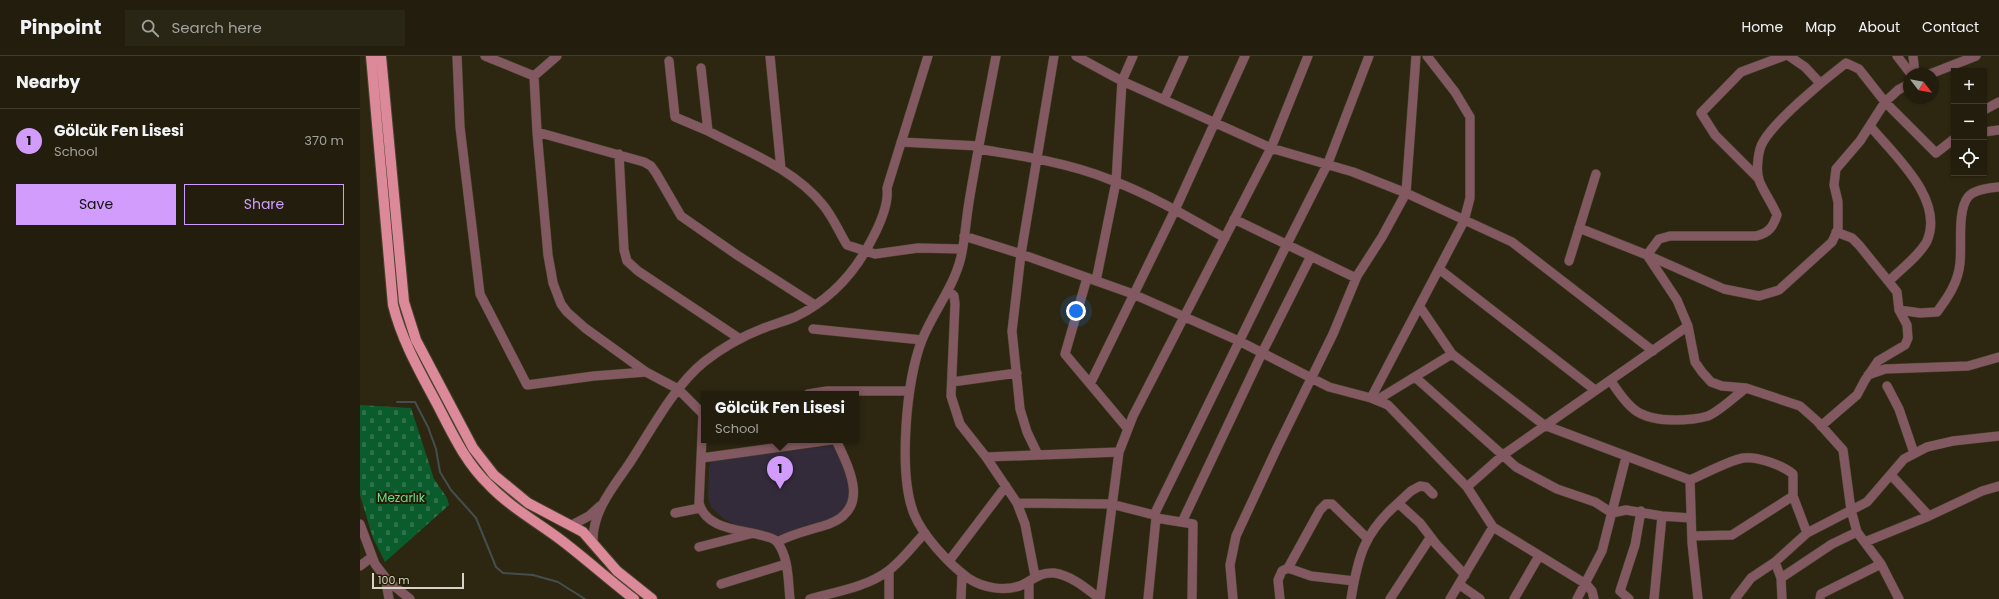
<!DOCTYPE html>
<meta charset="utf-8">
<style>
body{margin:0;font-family:Poppins,sans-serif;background:#2a2616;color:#f1f3f6}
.controls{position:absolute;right:12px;top:12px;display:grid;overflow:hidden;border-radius:0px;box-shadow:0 1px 3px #0004}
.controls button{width:36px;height:36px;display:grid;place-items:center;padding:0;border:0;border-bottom:1px solid #3f3b2e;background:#221d0d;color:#f1f3f6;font:20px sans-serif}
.compass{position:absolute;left:1543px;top:12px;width:36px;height:36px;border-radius:50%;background:#221d0d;box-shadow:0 1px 3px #0004;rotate:121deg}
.scale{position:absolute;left:12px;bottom:10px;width:92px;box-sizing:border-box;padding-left:4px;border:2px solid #d7d4c6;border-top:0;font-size:11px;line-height:14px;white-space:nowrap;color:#d7d4c6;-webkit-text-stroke:3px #241e07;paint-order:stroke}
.you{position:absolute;left:716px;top:255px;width:14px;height:14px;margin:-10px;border:3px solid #fff;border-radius:50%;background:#1a73e8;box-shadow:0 0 0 6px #1a73e833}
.badge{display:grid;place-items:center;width:26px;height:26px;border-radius:50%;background:#d29cfd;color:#111;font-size:13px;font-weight:700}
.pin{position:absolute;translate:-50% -33px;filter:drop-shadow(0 1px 2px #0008)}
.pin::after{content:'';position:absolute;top:21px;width:14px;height:12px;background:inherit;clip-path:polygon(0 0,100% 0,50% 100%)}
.popup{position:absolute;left:341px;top:335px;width:158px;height:52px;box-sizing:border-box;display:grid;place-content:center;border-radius:0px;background:#221d0d;filter:drop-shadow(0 1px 3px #0005);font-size:13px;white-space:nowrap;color:#a2a29d}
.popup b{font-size:15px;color:#f1f3f6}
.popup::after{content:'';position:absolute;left:50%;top:100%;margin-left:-8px;border:8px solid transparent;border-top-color:#221d0d}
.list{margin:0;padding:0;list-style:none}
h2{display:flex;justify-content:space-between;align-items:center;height:52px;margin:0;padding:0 16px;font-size:17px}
h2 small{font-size:13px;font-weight:400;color:#a2a29d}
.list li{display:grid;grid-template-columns:26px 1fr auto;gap:12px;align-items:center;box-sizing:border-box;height:64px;padding:0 16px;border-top:1px solid #3f3b2e}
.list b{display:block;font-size:15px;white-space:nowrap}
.list p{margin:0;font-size:13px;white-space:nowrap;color:#a2a29d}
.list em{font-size:13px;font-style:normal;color:#a2a29d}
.actions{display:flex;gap:8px;padding:12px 16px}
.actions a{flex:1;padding:9px 0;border:1px solid #d29cfd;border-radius:0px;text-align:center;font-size:14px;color:#d29cfd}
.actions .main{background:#d29cfd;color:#111}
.icon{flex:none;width:22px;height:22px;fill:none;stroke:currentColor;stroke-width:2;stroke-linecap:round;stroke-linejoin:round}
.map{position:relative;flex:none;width:1639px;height:543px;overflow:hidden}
header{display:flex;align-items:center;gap:24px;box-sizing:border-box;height:56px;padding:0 20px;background:#221d0d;border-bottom:1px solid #3f3b2e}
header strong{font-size:19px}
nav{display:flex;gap:22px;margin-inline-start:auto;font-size:14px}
.search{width:280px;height:36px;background:#2a2616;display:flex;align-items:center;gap:10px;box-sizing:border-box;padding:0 14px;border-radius:0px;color:#a2a29d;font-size:15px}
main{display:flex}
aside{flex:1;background:#221d0d}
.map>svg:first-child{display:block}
.education{fill:#342b3a}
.cemetery{fill:url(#cemetery-stones)}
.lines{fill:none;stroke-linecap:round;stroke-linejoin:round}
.stream{stroke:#454e4e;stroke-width:2}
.minor-casing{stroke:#48432e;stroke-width:10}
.major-casing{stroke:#48432e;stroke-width:12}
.minor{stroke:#825960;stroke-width:9}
.major{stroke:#dc8999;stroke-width:10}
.labels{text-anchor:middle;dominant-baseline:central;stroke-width:4;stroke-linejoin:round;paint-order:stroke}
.park-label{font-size:12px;fill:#6cdb8d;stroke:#241e07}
</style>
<header>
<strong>Pinpoint</strong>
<div class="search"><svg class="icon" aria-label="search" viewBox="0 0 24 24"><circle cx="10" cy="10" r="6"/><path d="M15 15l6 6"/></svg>Search here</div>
<nav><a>Home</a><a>Map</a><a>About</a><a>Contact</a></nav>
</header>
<main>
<aside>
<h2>Nearby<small></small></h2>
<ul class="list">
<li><span class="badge">1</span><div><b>Gölcük Fen Lisesi</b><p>School</p></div><em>370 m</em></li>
</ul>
<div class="actions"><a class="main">Save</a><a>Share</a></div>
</aside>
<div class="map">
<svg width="1639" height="543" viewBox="0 0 1639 543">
<defs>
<pattern id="cemetery-stones" width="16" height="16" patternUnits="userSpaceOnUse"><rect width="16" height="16" fill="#0b5c2d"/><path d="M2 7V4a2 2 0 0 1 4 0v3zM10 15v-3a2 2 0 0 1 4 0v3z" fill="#2e724a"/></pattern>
</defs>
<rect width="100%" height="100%" fill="#2d2711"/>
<path class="education" d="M475,389L491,429L487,451L471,465L414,481L386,474L364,463L351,451L348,441L349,411L351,406L358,403Z"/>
<path class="cemetery" d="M0,349L51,352L74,423L87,442L89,449L25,506L13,482L0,439Z"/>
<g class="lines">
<path class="stream" d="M37,346H55L68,371L76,393L80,416L91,434L116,462L136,511L143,517L173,519L198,526L225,543"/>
<defs>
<path id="minor" d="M97,0L100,71L120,238L167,329L234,320L286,316
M125,0L174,20
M197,0L174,20L177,76L188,199L193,227L201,248L207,256L225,272L286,316L318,333L343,358L339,447C346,474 381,473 404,480C408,481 414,482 417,486C429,501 428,525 430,543
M410,0L421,113
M636,0C627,48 617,97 609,146C606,164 605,183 601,201C594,231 573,256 562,284C546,324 538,418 554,458C563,480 589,508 608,522C623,532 645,536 662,529C675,523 679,516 694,517C711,519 727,533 740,543
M716,0L762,25L911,92L993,116L1046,137L1152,186L1293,295
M1429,0L1445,11L1460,27
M1537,0L1551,18
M1553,0L1555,18
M309,5L315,61L348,75
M341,12L348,75C388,96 434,113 463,149C473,161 479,176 487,189L515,198L558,192L602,193
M1570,18L1616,0
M804,44L824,0
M1624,54L1639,46
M1510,70C1534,99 1585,143 1567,185C1560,199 1540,214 1529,225
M177,76L284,106L291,110L296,117L321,160L377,199L455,249
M1624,76L1639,74
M541,86L619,90
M618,93C663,100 709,107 751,124C791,139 828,161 865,182
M259,98L264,194L267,205L278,215L380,283
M1399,123L1355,79L1341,57L1381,16L1424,0
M874,163L996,222
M1219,172L1287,199L1364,233L1399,240L1419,234L1472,186L1478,173V146L1474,129L1476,113L1500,85L1525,46L1538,34L1549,28
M604,180L661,198L773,238L879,285L969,331L1011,342L1028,349L1107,431L1133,471L1226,528L1232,535L1234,543
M1209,205L1236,118
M1079,213L1235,334
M727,222L705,298L768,373
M736,225L756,126L762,25L773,0
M588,234L594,240L595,248L591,340L600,368L626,401L657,447L665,468L675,520
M1060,251L1092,298L1184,369L1330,424C1344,418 1368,405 1383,402C1397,400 1422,409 1433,418V440L1447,477
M1539,254L1560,257L1577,256C1588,241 1598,227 1600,207C1602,189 1597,155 1608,141C1614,133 1630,132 1639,131
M453,273L562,284
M1508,319L1525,313L1608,310L1639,301
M1055,321L1156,411L1197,433L1235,446L1252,457L1266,454L1302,460L1331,462
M1251,325C1269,353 1279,364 1315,364C1325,364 1338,363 1348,360C1360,355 1375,340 1386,332
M592,326L657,317
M730,328L815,154L885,0
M1527,330L1539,353L1554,397
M448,338L467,335H549
M1011,342L1104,165L1110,142V61L1095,36L1067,0
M1017,344L1092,298
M1461,370L1497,339L1505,324L1518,305L1545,289L1548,282L1547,269L1539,254L1537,236L1499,189L1492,182L1476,176
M678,399L667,376L660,353L652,275L661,198L694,0
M626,401L759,396
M342,402L471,384
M1531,419L1569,460
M1330,424L1332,487L1338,543
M1107,431L1143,399L1328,270
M657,447L751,448L794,459
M1038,447L1051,435L1060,430L1066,431L1073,438
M315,457L340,452
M796,462L833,468L832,543
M822,466L902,297L951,200
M0,468L15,508L28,525L50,543
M212,469L229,460L240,450
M1332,480L1372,479L1433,440
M233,486C232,456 253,431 269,408C290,376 314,330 344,306C362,292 383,280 404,272C414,268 425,265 435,261C470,244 495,217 512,183C520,168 529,148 527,132L568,0
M417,486C434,477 451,474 469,468C511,452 489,412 476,384
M1505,486L1569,460L1622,435L1639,430
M339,491L390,478
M589,505L646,430
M1415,506L1421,522L1422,543
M0,510L12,501
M928,512L951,520L994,525
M529,515V543
M25,521L29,543
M1421,522L1472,488L1497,476
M361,528L426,508
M1100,529L1120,543
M450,543C475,536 507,531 528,515C542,505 553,489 565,477
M601,543L602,517
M669,543V525
M740,543L759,396L773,360L911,92L948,0
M788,543L796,462L794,459L927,188L968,107L1009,0
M873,543L870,509L876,480L917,392L973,278L997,220L1022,181L1046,137L1056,0
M920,543L918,524L922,515L928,512L960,454L966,448H972L1008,483
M991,543C998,500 1004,477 1038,447L1060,467L1076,488L1105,519
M1030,543L1070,482
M1090,543L1133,471
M1154,543L1179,500
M1217,543L1242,495L1266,401
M1269,543L1260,535L1275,489L1281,455
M1294,543L1302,460
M1375,543L1391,522L1415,506L1447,477L1507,446L1544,403L1567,391L1593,385L1639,380
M1460,543L1461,538L1521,508
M1539,543L1521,508L1497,476L1491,454L1483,394L1457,365L1440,350L1386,332L1362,330L1351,326L1342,316L1335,306L1328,270L1317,244L1287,199L1299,183L1310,180H1396C1409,177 1413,171 1417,159C1412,147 1403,135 1399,124C1396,115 1398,98 1401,90C1410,68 1465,23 1486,7L1499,13L1525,46L1576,97L1594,83"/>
<path id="major" d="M11,0L33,249C42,285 60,316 77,348C92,377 105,406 129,429C150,451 177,466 201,484C226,503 249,524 274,543
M21,0L44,246L56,284L113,392L134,419L168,447L223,476L257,515L292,543"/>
</defs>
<use href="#minor" class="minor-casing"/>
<use href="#major" class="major-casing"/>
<use href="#minor" class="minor"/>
<use href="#major" class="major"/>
</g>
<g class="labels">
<g class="park-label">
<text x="41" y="441">Mezarlık</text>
</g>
</g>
</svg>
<div class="controls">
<button>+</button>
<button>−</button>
<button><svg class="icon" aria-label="locate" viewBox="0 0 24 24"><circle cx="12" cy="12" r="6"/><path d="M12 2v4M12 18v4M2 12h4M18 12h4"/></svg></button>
</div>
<svg class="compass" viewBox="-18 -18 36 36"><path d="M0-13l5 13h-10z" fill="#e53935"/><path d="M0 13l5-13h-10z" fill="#a2a29d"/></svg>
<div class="scale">100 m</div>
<div class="you"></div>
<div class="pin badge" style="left:420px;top:433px">1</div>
<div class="popup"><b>Gölcük Fen Lisesi</b>School</div>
</div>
</main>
